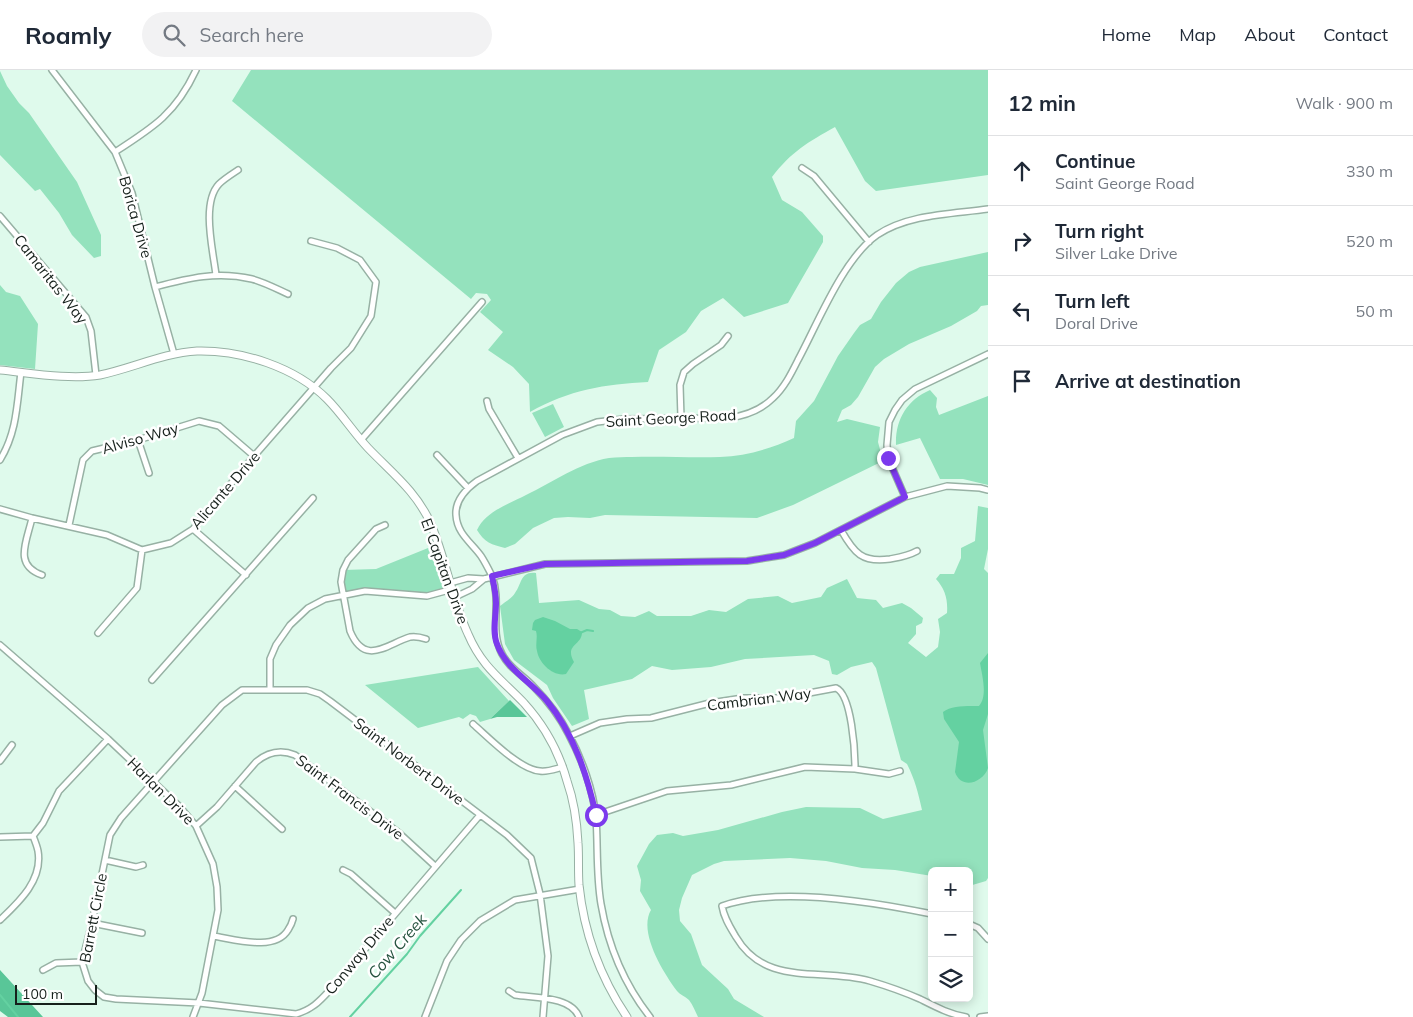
<!DOCTYPE html>
<meta charset="utf-8">
<style>
body{margin:0;font-family:Mulish,sans-serif;background:#f2f2f3;color:#1f2937}
.controls{position:absolute;right:15px;bottom:15px;display:grid;overflow:hidden;border-radius:8px;box-shadow:0 2px 12px #0003}
.controls button{width:45px;height:45px;display:grid;place-items:center;padding:0;border:0;border-bottom:1px solid #e0e1e3;background:#fff;color:#1f2937;font:25px sans-serif}
.scale{position:absolute;left:15px;bottom:12px;width:82px;box-sizing:border-box;padding-left:5px;border:2px solid #16201b;border-top:0;font-size:14px;line-height:18px;white-space:nowrap;color:#16201b;-webkit-text-stroke:4px #fff;paint-order:stroke}
.stop{position:absolute;width:15px;height:15px;margin:-11px;border:4px solid #7c3aed;border-radius:50%;background:#fff}
.stop.end{background:#7c3aed;border-color:#fff;box-shadow:0 1px 5px #0008}
.list{margin:0;padding:0;list-style:none}
h2{display:flex;justify-content:space-between;align-items:center;height:65px;margin:0;padding:0 20px;font-size:21px}
h2 small{font-size:16px;font-weight:400;color:#747a83}
.list li{display:grid;grid-template-columns:32px 1fr auto;gap:15px;align-items:center;box-sizing:border-box;height:70px;padding:0 20px;border-top:1px solid #e0e1e3}
.list b{display:block;font-size:19px;white-space:nowrap}
.list p{margin:0;font-size:16px;white-space:nowrap;color:#747a83}
.list em{font-size:16px;font-style:normal;color:#747a83}
.icon{flex:none;width:28px;height:28px;fill:none;stroke:currentColor;stroke-width:2;stroke-linecap:round;stroke-linejoin:round}
.map{position:relative;flex:none;width:988px;height:947px;overflow:hidden}
header{display:flex;align-items:center;gap:30px;box-sizing:border-box;height:70px;padding:0 25px;background:#fff;border-bottom:1px solid #e0e1e3}
header strong{font-size:24px}
nav{display:flex;gap:28px;margin-inline-start:auto;font-size:18px}
.search{width:350px;height:45px;background:#f2f2f3;display:flex;align-items:center;gap:12px;box-sizing:border-box;padding:0 18px;border-radius:28px;color:#747a83;font-size:19px}
main{display:flex}
aside{flex:1;background:#fff}
.map>svg:first-child{display:block}
.green{fill:#94e2bd}
.forest{fill:#59c698}
.water{fill:#64d1a1}
.lines{fill:none;stroke-linecap:round;stroke-linejoin:round}
.stream{stroke:#64d1a1;stroke-width:2}
.street-casing{stroke:#97b1a4;stroke-width:8}
.secondary-casing{stroke:#97b1a4;stroke-width:9}
.street{stroke:#fff;stroke-width:5}
.secondary{stroke:#fff;stroke-width:7}
.route{stroke:#7c3aed;stroke-width:6}
.labels{text-anchor:middle;dominant-baseline:central;stroke-width:5;stroke-linejoin:round;paint-order:stroke}
.street-label{font-size:15px;fill:#16201b;stroke:#fff}
.water-label{font-size:16px;font-style:italic;fill:#275440;stroke:#fff}
</style>
<header>
<strong>Roamly</strong>
<div class="search"><svg class="icon" aria-label="search" viewBox="0 0 24 24"><circle cx="10" cy="10" r="6"/><path d="M15 15l6 6"/></svg>Search here</div>
<nav><a>Home</a><a>Map</a><a>About</a><a>Contact</a></nav>
</header>
<main>
<div class="map">
<svg width="988" height="947" viewBox="0 0 988 947">
<rect width="100%" height="100%" fill="#dffaec"/>
<path class="green" d="M251,0H988V105L876,121L865,111L835,57C808,72 791,82 772,107L782,130L802,142L823,166V172L788,233L744,247L723,228L701,241L686,262L659,280L648,312C605,314 569,320 530,342L529,314L513,297L488,280L503,262L480,242L491,230L487,224L476,223L471,229L232,31Z
M0,1L7,16L19,33L29,43L77,112L101,165V186L94,188L72,165L59,143L40,119L35,121L0,85Z
M988,182V235L981,236L977,241L951,256L909,274L884,289L875,297L858,327L851,335L842,340L837,352L847,349L880,357L878,372L883,391L793,435L757,448L605,445L590,448L568,447L554,448L533,458L515,474L505,478C492,475 484,472 477,460C486,441 509,434 526,425C553,412 579,393 609,388C617,387 625,387 632,387C662,386 691,388 720,387C746,386 770,379 794,368L796,351L814,331L838,286L854,263L860,255L871,249L881,232L896,213L909,202L920,197Z
M0,215L6,222L20,226L38,254L35,299L0,295Z
M930,320L937,328L936,337L939,345L988,326V415L963,409H940L920,368L896,375C895,350 907,330 930,320Z
M553,334L564,357L545,367L532,343Z
M978,436L988,438V479L984,499L988,503V808L986,811L969,816V801H932V806L895,800L862,798L826,791L790,788L724,791L714,794L692,805L682,828L679,840L680,851L691,864L702,895L728,919L734,929L764,947H698C695,941 693,935 689,930C685,926 680,925 677,921C663,902 638,862 651,840L640,821L641,810L637,796L649,774L657,765L673,763L683,766L718,760L782,742L806,737L860,738L883,749L922,740C918,722 915,710 907,694L901,690L876,598L872,592L851,597L837,605L832,604L829,591L814,585L745,589L711,597L672,600L652,596L632,609L584,620L589,649L572,656L553,628L547,615L514,590L505,574L500,536C505,532 512,528 515,523C522,514 520,501 536,503L539,533L579,530L599,539L610,540L621,546L635,547L649,541L657,546H691L709,540L726,542L748,529L778,526L792,533L821,527L827,518L847,509L857,528L876,530L883,538L902,533L911,538L923,548L922,553L916,556V564L908,573L926,587L938,577L940,562L938,549L947,543C948,529 945,519 936,509L940,504H954L961,488V478L975,471Z
M438,474L453,519L427,526L365,521L344,524L343,500L376,499Z
M478,597L509,631L490,649L480,652L476,646L470,644L463,649L459,647L418,658L365,615Z"/>
<path class="forest" d="M510,630L527,647H497L490,649Z
M0,900L43,947H8L0,941Z"/>
<path class="water" d="M543,547L555,551L570,559H577L582,562C582,576 564,574 574,592L566,604C553,607 539,593 537,581C535,574 538,568 536,561L532,560L533,553L535,550Z
M988,583V644L983,660L988,698C983,713 961,720 955,702L959,672L944,649L943,642C952,635 968,636 979,636C988,626 982,605 980,593Z"/>
<g class="lines">
<path class="stream" d="M580,563L587,560L593,561
M0,925L18,947
M350,947L407,884L420,866L461,820"/>
<defs>
<path id="street" d="M52,0L115,82L132,123L155,217L174,284
M115,82C154,57 176,43 196,0
M802,98L814,106L869,172
M0,146L86,247L91,261L96,305
M216,205C213,180 201,133 219,114C224,109 232,104 238,100
M155,217C189,208 217,201 252,209C264,212 277,219 288,224
M487,331L489,339L518,388
M681,348L680,315L684,302L693,294L721,275L728,266
M138,370L149,403
M361,370L482,232
M437,385L468,418
M0,390C17,362 17,334 21,302
M905,427L888,388L887,375L889,352L895,340L902,330L915,319L988,284
M0,439L32,448L107,465L142,480L171,473L193,459L254,386L331,298L351,278L371,246L376,212L360,190L337,178L311,171
M32,448C27,471 13,495 42,505
M69,455L83,390L92,381L138,370L199,351L219,356L254,386
M385,455L376,459L348,490L343,500L341,512L350,561C365,597 387,574 410,567C415,566 420,567 426,569
M193,459L246,505
M841,460C854,483 862,493 890,489C901,487 908,486 917,481
M450,513L468,508L484,509L545,494L747,491L784,485L815,473L905,427L947,416L980,418L988,420
M455,527L472,519L484,509
M98,563L137,518L142,480
M0,575L108,669L180,737L196,756L213,794L217,817L218,840L202,923L193,947
M152,610L313,428
M270,619V589L276,575L290,555L308,538L325,529L365,521L427,526L453,519
M473,654C488,667 520,700 540,701C548,702 555,699 563,697
M570,666L600,653L627,649L651,648L710,633L743,628H782L836,618C852,625 855,682 855,699
M0,691L12,675
M235,716L282,759
M480,745L329,921C319,932 311,940 296,944L199,933L116,929L104,927L95,920L88,911L82,892L92,853L110,765L121,748L222,635L242,620H307L320,624L330,631L507,765L531,788L540,824L548,886L543,947
M596,745L667,721L731,715L805,697L855,699L889,704L900,701
M196,756L217,737L256,692C268,682 280,679 295,685L399,763L435,796
M0,767L33,766L43,753L59,721L108,669
M105,790L136,797L143,795
M343,800L351,804L395,843
M932,844C874,832 777,816 722,836C724,848 730,857 736,867C766,918 822,897 870,911C887,916 904,922 920,929C936,937 949,944 966,947
M0,850C19,832 43,810 38,781C37,776 35,771 33,766
M92,853L142,863
M969,854L978,858L988,869
M213,866C234,869 275,882 288,860C290,857 292,853 293,849
M43,900L56,893L82,892
M509,921L515,925C535,928 571,926 579,947
M425,947L447,891L461,870L480,851L515,830L580,819
M650,947C624,914 608,875 601,834C596,805 598,776 596,747C593,720 582,689 569,665C560,647 548,631 533,616C523,605 509,598 502,584C489,560 502,532 492,506C489,500 485,492 481,486C472,473 457,464 456,445C455,430 466,419 477,411L562,365L597,352L624,349L728,348C744,346 761,340 773,328C784,318 791,304 798,290C818,253 843,189 877,165C908,144 952,144 988,139
M980,947L988,946"/>
<path id="secondary" d="M0,300C30,303 70,310 100,305C133,298 163,283 197,281C242,280 295,297 327,329C342,344 353,362 368,378C392,403 416,421 431,454C446,490 452,529 468,564C482,597 501,609 524,633C544,655 559,682 567,711C574,731 577,752 578,773C579,787 578,801 579,815C584,863 600,907 627,947"/>
</defs>
<use href="#street" class="street-casing"/>
<use href="#secondary" class="secondary-casing"/>
<use href="#street" class="street"/>
<use href="#secondary" class="secondary"/>
</g>
<g class="lines">
<path class="route" d="M596,745C587,705 574,664 547,631C531,612 506,599 497,574C492,562 496,546 496,533C496,524 494,515 492,506L545,494L747,491L784,485L815,473L905,427L888,388"/>
</g>
<g class="labels">
<g class="street-label">
<text transform="translate(136 147) rotate(74)">Borica Drive</text>
<text transform="translate(51 209) rotate(52)">Camaritas Way</text>
<text transform="translate(671 348) rotate(-3)">Saint George Road</text>
<text transform="translate(140 368) rotate(-16)">Alviso Way</text>
<text transform="translate(225 420) rotate(-49)">Alicante Drive</text>
<text transform="translate(445 501) rotate(70)">El Capitan Drive</text>
<text transform="translate(759 629) rotate(-7)">Cambrian Way</text>
<text transform="translate(409 691) rotate(37)">Saint Norbert Drive</text>
<text transform="translate(161 721) rotate(45)">Harlan Drive</text>
<text transform="translate(350 727) rotate(37)">Saint Francis Drive</text>
<text transform="translate(93 848) rotate(-79)">Barrett Circle</text>
<text transform="translate(359 885) rotate(-50)">Conway Drive</text>
</g>
<g class="water-label">
<text transform="translate(397 876) rotate(-49)">Cow Creek</text>
</g>
</g>
</svg>
<div class="controls">
<button>+</button>
<button>−</button>
<button><svg class="icon" aria-label="layers" viewBox="0 0 24 24"><path d="M12 4l9 5-9 5-9-5zM3 14l9 5 9-5"/></svg></button>
</div>
<div class="scale">100 m</div>
<div class="stop" style="left:596px;top:745px"></div>
<div class="stop end" style="left:888px;top:388px"></div>
</div>
<aside>
<h2>12 min<small>Walk · 900 m</small></h2>
<ul class="list">
<li><svg class="icon" aria-label="ahead" viewBox="0 0 24 24"><path d="M12 20V5M6 11l6-6 6 6"/></svg><div><b>Continue</b><p>Saint George Road</p></div><em>330 m</em></li>
<li><svg class="icon" aria-label="right" viewBox="0 0 24 24"><path d="M7 20v-9h11M14 6l5 5-5 5"/></svg><div><b>Turn right</b><p>Silver Lake Drive</p></div><em>520 m</em></li>
<li><svg class="icon" aria-label="left" viewBox="0 0 24 24"><path d="M17 20v-9H6M10 6l-5 5 5 5"/></svg><div><b>Turn left</b><p>Doral Drive</p></div><em>50 m</em></li>
<li><svg class="icon" aria-label="arrive" viewBox="0 0 24 24"><path d="M6 21V4h12l-3 4 3 4H6"/></svg><div><b>Arrive at destination</b></div></li>
</ul>
</aside>
</main>
